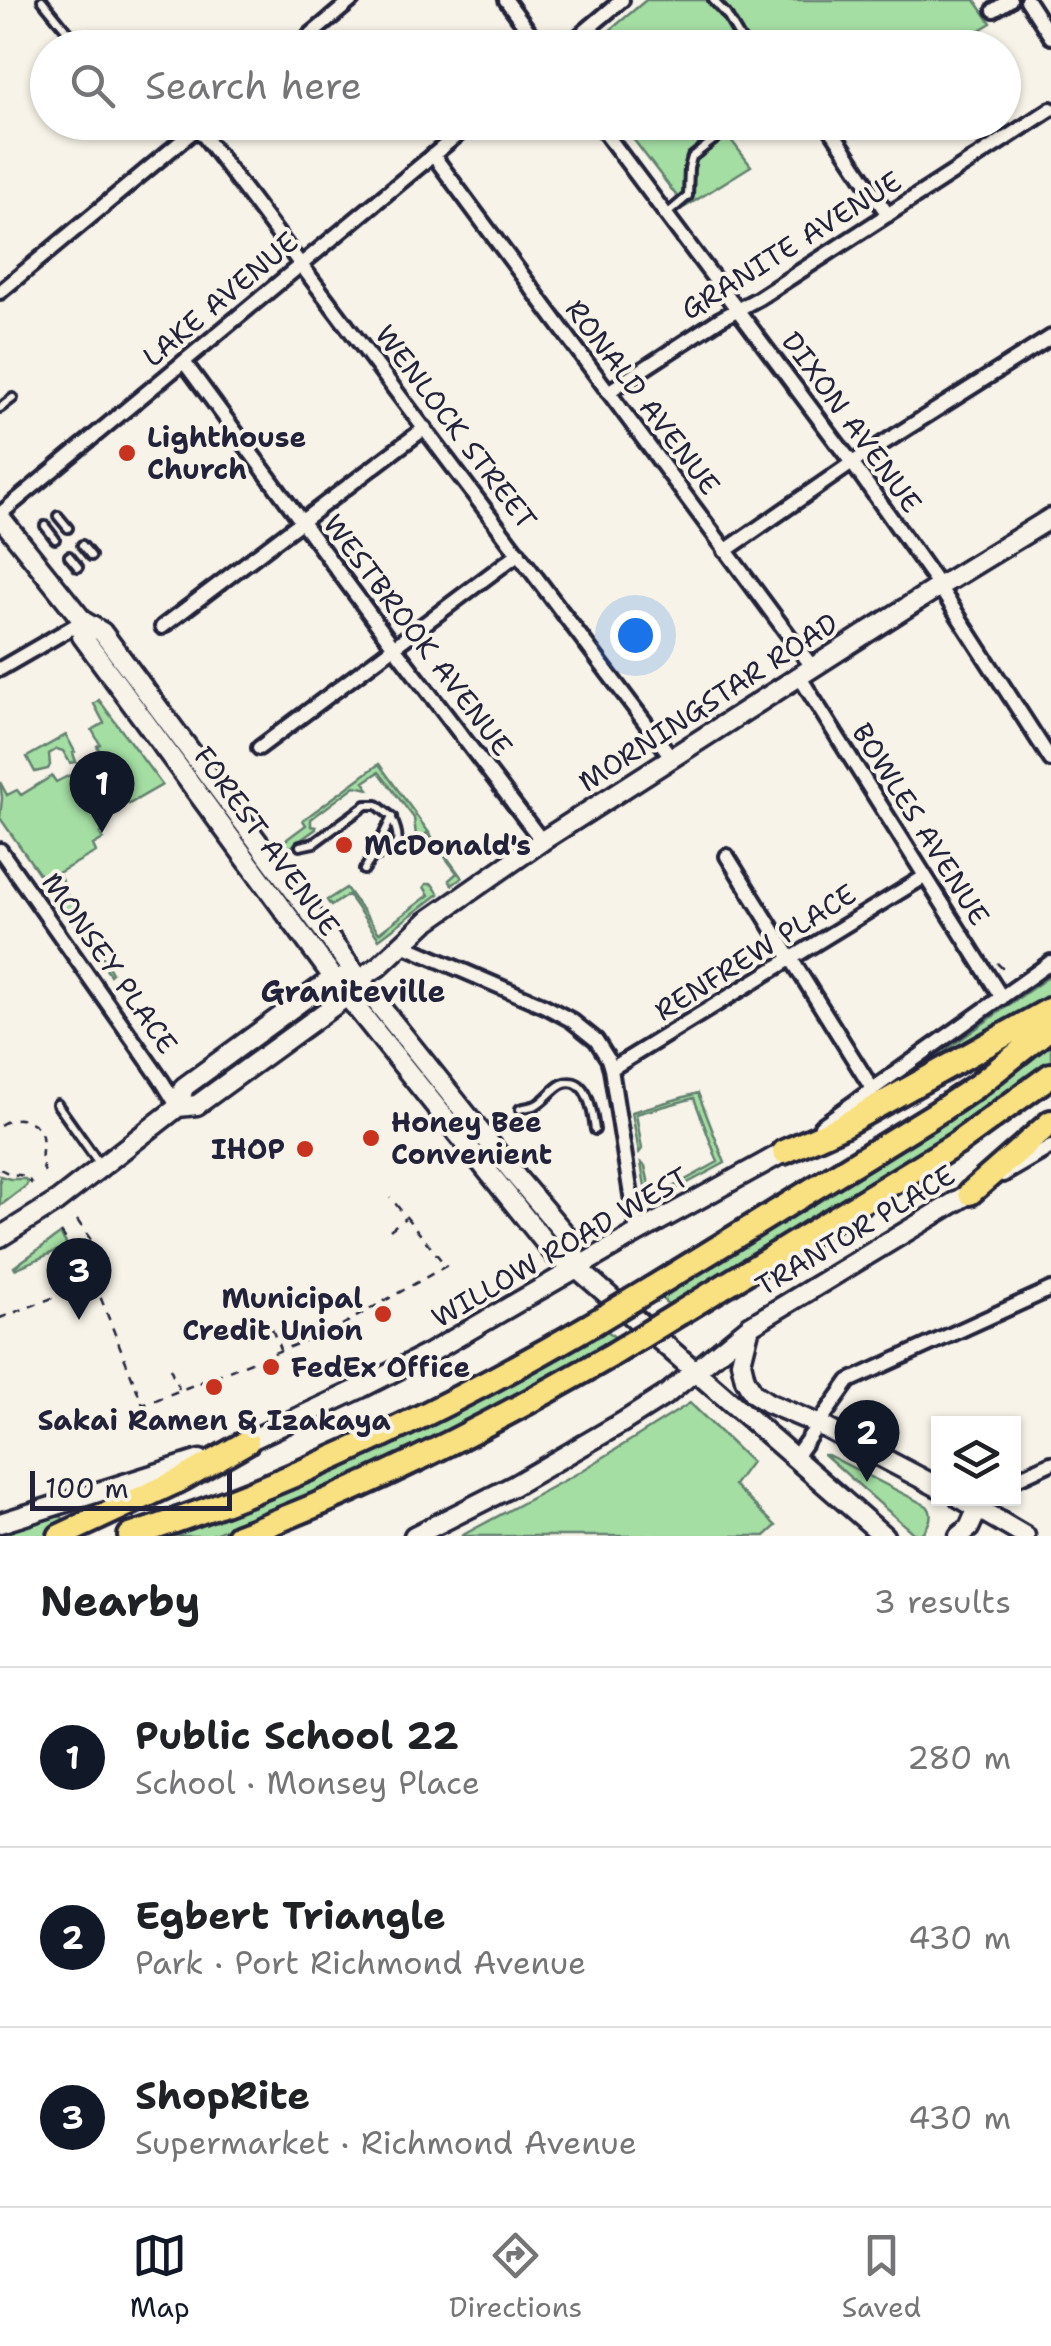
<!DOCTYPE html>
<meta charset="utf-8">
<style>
body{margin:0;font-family:"Shantell Sans",sans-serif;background:#f2f2f2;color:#202124}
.controls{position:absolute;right:30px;bottom:30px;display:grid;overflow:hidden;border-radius:0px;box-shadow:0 2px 8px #0004}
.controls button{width:90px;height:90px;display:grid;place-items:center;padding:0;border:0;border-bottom:2px solid #e0e0e0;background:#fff;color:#202124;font:50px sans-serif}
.scale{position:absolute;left:30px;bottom:25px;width:202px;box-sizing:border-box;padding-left:10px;border:5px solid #22223b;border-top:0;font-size:28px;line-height:35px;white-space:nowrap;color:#22223b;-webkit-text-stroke:8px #f7f3e8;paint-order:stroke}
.you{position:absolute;left:635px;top:635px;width:35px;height:35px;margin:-25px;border:8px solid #fff;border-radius:50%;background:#1a73e8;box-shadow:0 0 0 15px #1a73e833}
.badge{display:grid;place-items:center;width:65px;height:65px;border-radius:50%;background:#111827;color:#fff;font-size:32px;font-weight:700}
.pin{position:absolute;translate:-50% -82px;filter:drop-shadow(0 2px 5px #0008)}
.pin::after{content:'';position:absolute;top:52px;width:35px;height:30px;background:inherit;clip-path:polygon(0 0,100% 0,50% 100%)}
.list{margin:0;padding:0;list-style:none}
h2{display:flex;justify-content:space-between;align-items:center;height:130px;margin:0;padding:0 40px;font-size:42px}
h2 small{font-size:32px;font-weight:400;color:#757577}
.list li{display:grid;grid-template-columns:65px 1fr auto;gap:30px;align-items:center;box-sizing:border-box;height:180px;padding:0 40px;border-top:2px solid #e0e0e0}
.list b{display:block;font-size:38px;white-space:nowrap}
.list p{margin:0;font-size:32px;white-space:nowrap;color:#757577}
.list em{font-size:32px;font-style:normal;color:#757577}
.icon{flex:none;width:55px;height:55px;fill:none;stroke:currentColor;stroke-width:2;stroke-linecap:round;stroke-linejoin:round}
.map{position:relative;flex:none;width:1051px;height:1536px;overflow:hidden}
.search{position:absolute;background:#fff;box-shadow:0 2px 8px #0004;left:30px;right:30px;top:30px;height:110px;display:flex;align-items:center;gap:25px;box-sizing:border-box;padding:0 35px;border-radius:55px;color:#757577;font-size:38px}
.sheet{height:670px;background:#fff}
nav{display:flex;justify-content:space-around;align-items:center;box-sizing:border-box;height:140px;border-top:2px solid #e0e0e0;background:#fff;font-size:28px;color:#757577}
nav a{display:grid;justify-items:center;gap:5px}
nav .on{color:#111827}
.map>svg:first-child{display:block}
.green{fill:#a4dea3;stroke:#63806f;stroke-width:2.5}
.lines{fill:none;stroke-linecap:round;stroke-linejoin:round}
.lane-casing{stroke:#22223b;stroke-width:14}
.street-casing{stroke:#22223b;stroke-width:20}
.secondary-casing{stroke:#22223b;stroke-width:25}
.highway-casing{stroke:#22223b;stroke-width:30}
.path{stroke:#22223b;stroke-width:2.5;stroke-dasharray:8 8;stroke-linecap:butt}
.lane{stroke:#f7f3e8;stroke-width:6}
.street{stroke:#f7f3e8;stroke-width:12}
.secondary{stroke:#f7f3e8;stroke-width:18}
.highway{stroke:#f9e181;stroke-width:22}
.highway-bridge-casing{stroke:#22223b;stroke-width:30;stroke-linecap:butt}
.highway-bridge{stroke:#f9e181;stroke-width:22}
.poi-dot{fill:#c8321e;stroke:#f7f3e8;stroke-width:4}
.labels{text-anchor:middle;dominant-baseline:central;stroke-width:8;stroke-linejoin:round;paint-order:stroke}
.street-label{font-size:28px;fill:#22223b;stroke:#f7f3e8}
.poi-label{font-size:28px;font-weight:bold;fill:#22223b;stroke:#f7f3e8;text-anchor:start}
.neighbourhood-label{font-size:30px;font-weight:bold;fill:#22223b;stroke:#f7f3e8}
</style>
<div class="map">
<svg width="1051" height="1536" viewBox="0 0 1051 1536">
<rect width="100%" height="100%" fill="#f7f3e8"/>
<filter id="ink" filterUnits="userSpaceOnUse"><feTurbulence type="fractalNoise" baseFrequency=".01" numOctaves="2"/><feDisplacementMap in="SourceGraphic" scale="20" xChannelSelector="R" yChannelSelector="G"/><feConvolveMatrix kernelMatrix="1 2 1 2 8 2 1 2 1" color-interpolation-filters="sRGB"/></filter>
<g filter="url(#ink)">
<path class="green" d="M646,0H975L991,23L952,47L888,48L886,45L873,48H589Z
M621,123H749L728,136L751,166L685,207Z
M99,700L162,785L129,804L97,746L100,744L92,730L104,723L94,704Z
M66,735L75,752L73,753L76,762L70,763L63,751L57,749L49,754L50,765L48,769L35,772L27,757Z
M379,764L462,878L452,885L449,880L457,873L427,833L419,839L416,836L414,818L379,772L364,782L369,789L355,786L311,819V826L316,827V829L288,849L283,842L306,825L303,820Z
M84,768L88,774L75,782L103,832L100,834L103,839L93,845L96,852L58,873L64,885L52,892L0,818L2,798L0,782L7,795L17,790L21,795L52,776L56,782Z
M426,884H432L439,894L379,939L348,895L331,906L327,900L346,888L379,933L429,895L424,887Z
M66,892L112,973L110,975L56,898Z
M1051,975V997L1046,1002L908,1077Z
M1044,1044L1051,1045V1061L950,1136L672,1308L658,1295Z
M698,1093L725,1163L648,1204L641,1163L645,1166L652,1198L718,1162L694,1098L636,1114L642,1149L639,1153L632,1112Z
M0,1176L10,1179H25L28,1182L26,1186L0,1206Z
M60,1234L68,1246L15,1269L14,1267Z
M604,1328L618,1340L455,1430L342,1483L209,1536H158Z
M690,1403L751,1462L734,1485L776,1526L765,1536H461L580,1472Z
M825,1455H828L927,1506C935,1515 928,1529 919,1535L913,1533Z
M55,1516L62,1517L65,1523L62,1530L49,1536H0V1533Z"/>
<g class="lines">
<defs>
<path id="lane" d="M42,0L81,48
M713,0L726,14L746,48
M90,48L98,40
M667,214L688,196L689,168L692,157L737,122
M0,408L13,398
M58,516L68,528
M45,526L55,539
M82,545L91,556
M69,556L78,567
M300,846L314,843L366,805H377L392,817L373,856L364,870
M375,856C398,849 403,842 392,819
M57,1104L101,1166
M520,1109C526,1107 531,1107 536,1105C546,1100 552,1089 562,1084C588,1073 593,1115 595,1130"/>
<path id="street" d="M506,0L541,48
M1027,0L1051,37
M994,10L1010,0
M295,48L352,0
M565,48L622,0
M597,122L852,463L933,577L1051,760
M826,122L888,215
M198,128L672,758
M433,155L813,668
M0,292L202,124
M184,362L394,647L542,841
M608,392L720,319L759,298L1051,109
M0,514L473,122
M725,551L852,463L1051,337
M162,627L425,428
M0,669L83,621
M799,676L1002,998
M259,748L519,553
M0,850L162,1081L178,1107
M727,856L873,1090
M403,945L545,1006L571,1020L596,1040L608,1059L611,1069L637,1233
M611,1069L924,877
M821,1126L1051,962
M1003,1175L1051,1147
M795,1457L849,1381L1051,1289
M1014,1480L1051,1463"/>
<path id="secondary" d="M0,517L83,621L102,632L375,1000L519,1180L572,1242L577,1268
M83,621L82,636L347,996L556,1256L577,1268L884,1536
M178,1107L197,1105L347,996L359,979L378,967L426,922L542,841L940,586L1051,518
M0,1237L56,1202L178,1107L184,1087L333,978H344
M750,1326L741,1362L745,1379L753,1393L768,1403L818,1424L938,1487
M238,1446L361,1388L428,1354L637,1233L784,1152
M960,1498L1025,1536
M0,1523L200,1460
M414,1536L513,1486L623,1422L667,1394L750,1326L970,1193
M959,1536L969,1528L978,1508"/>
<path id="highway" d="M784,1152L840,1127L1051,1009
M970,1193L1051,1122
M652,1288L938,1112L978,1085L1051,1027
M680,1313L956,1144L1051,1075
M60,1536L182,1479L247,1442
M130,1536C293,1484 447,1409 594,1323
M238,1536C367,1489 491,1425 610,1356"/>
</defs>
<use href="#lane" class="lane-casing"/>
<use href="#street" class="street-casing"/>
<use href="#secondary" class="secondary-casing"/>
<use href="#highway" class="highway-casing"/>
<path class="path" d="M997,963L1008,974
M0,1125C9,1120 14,1117 25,1120C56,1131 34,1154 45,1172
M0,1169L10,1174L26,1176L32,1184
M77,1220L105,1260
M390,1230L405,1218
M61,1232L75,1253
M0,1318L81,1287L85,1286L98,1291L143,1405L322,1334
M342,1325L446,1266L390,1197
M272,1329L280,1349
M170,1368L179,1389"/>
<use href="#lane" class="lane"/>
<use href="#street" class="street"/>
<use href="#secondary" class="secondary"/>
<use href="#highway" class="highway"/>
<defs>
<path id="highway-bridge" d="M594,1323L652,1288
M610,1356L680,1313"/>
</defs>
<use href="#highway-bridge" class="highway-bridge-casing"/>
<use href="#highway-bridge" class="highway-bridge"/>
</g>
</g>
<g class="poi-dot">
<circle cx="127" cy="453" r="10"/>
<circle cx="344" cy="845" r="10"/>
<circle cx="371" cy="1138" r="10"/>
<circle cx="305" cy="1149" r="10"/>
<circle cx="383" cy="1314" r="10"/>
<circle cx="271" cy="1367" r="10"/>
<circle cx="214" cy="1387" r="10"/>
</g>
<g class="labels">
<g class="street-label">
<text transform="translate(791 245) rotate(-32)">GRANITE AVENUE</text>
<text transform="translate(220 299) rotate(-40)">LAKE AVENUE</text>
<text transform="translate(643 397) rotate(53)">RONALD AVENUE</text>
<text transform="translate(852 422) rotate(54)">DIXON AVENUE</text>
<text transform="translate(456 427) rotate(53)">WENLOCK STREET</text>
<text transform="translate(418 635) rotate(53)">WESTBROOK AVENUE</text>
<text transform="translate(708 702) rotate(-33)">MORNINGSTAR ROAD</text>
<text transform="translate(921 824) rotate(58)">BOWLES AVENUE</text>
<text transform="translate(267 841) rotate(54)">FOREST AVENUE</text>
<text transform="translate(755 952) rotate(-32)">RENFREW PLACE</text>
<text transform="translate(110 963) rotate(55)">MONSEY PLACE</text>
<text transform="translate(855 1230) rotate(-31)">TRANTOR PLACE</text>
<text transform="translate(560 1247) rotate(-30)">WILLOW ROAD WEST</text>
</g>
<g class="poi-label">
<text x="147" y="437">Lighthouse<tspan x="147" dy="32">Church</tspan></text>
<text x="364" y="845">McDonald's</text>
<text x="391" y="1122">Honey Bee<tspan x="391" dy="32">Convenient</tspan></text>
<text x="285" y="1149" text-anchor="end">IHOP</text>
<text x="363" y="1298" text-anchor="end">Municipal<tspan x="363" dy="32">Credit Union</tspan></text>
<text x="291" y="1367">FedEx Office</text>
<text x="214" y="1420" text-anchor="middle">Sakai Ramen &amp; Izakaya</text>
</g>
<g class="neighbourhood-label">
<text x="353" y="991">Graniteville</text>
</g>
</g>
</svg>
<div class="controls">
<button><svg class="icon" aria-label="layers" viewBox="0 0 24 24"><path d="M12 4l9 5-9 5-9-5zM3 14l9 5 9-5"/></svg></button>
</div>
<div class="scale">100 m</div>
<div class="you"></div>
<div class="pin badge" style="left:102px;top:833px">1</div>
<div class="pin badge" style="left:867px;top:1482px">2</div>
<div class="pin badge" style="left:79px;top:1320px">3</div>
<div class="search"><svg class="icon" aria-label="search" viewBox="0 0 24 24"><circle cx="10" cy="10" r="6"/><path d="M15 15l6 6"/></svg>Search here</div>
</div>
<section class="sheet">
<h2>Nearby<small>3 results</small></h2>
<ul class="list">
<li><span class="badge">1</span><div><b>Public School 22</b><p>School · Monsey Place</p></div><em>280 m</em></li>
<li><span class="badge">2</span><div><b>Egbert Triangle</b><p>Park · Port Richmond Avenue</p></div><em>430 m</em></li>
<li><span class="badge">3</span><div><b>ShopRite</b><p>Supermarket · Richmond Avenue</p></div><em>430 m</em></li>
</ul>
</section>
<nav>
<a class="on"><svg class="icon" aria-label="map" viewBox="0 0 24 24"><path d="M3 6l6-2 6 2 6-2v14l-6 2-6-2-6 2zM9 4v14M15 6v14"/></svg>Map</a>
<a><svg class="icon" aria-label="directions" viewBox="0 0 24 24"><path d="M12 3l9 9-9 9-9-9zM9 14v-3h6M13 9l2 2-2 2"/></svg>Directions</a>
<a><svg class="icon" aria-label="saved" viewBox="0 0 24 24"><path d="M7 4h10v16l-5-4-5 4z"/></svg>Saved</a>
</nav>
